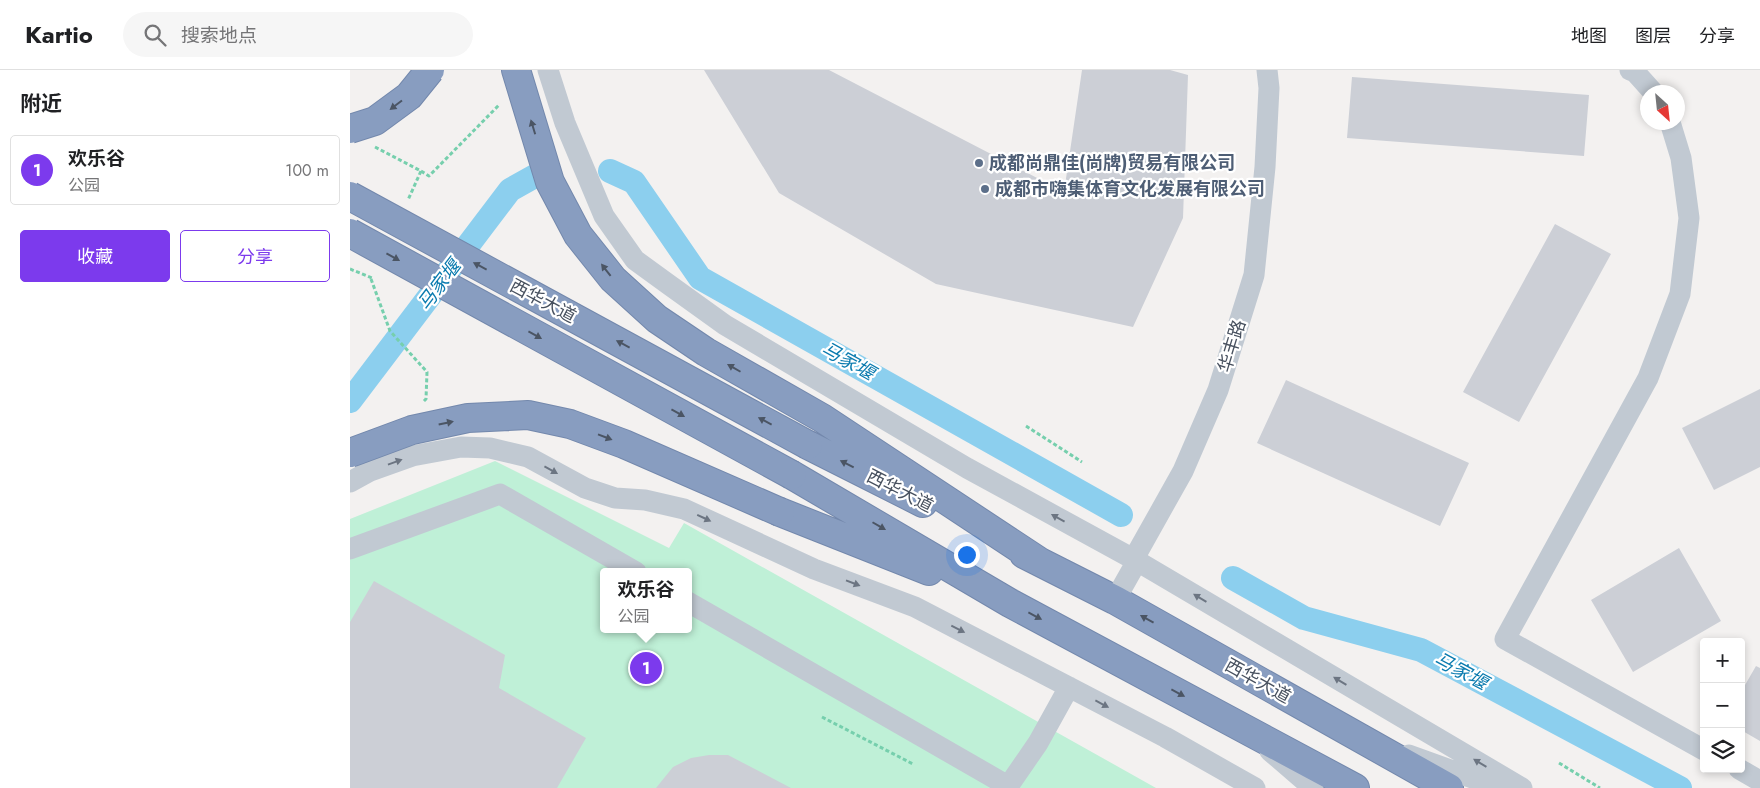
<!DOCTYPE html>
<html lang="zh">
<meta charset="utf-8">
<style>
body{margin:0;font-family:Jost,"Noto Sans SC",sans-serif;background:#f6f6f6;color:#202124}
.controls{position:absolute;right:15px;bottom:15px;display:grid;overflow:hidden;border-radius:5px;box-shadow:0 2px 8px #0003}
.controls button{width:45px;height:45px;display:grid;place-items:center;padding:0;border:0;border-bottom:1px solid #e0e0e0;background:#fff;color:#202124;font:25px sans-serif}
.compass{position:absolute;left:1290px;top:15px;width:45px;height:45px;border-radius:50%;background:#fff;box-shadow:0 2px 8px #0003;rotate:153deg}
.you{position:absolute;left:616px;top:484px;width:18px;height:18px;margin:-12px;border:4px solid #fff;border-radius:50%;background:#1a73e8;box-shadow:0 0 0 8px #1a73e833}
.badge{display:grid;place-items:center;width:32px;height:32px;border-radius:50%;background:#7c3aed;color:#fff;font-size:16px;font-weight:700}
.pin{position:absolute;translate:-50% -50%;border:2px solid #fff;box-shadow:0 1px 5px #0006}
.popup{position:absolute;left:250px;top:498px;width:92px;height:65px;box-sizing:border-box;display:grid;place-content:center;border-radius:5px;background:#fff;filter:drop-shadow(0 1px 4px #0005);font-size:16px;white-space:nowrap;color:#757577}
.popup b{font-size:19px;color:#202124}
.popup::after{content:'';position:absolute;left:50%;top:100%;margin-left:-10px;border:10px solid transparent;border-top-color:#fff}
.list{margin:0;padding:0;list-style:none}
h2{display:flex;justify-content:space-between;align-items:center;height:65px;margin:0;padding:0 20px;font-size:21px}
h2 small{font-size:16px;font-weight:400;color:#757577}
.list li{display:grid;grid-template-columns:32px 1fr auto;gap:15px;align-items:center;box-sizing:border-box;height:70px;margin:0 10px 10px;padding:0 10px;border:1px solid #e0e0e0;border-radius:5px}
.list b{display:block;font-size:19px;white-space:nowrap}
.list p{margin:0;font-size:16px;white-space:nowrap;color:#757577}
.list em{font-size:16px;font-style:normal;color:#757577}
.actions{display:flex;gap:10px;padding:15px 20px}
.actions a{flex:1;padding:11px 0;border:1px solid #7c3aed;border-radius:5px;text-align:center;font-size:18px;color:#7c3aed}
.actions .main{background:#7c3aed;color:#fff}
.icon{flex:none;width:28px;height:28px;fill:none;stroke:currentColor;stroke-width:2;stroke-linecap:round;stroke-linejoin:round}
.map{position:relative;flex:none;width:1410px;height:718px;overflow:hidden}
header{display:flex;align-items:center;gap:30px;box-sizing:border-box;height:70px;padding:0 25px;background:#fff;border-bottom:1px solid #e0e0e0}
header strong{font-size:24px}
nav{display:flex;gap:28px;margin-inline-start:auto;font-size:18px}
.search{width:350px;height:45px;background:#f6f6f6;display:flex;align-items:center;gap:12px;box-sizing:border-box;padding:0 18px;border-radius:28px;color:#757577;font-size:19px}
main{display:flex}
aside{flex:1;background:#fff}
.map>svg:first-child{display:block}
.green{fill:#bff0d7;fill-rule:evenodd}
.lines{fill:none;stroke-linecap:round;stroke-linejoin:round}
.canal{stroke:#8ccfee;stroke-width:24}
.building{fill:#cccfd6}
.highway-casing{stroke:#7388ac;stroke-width:30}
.path{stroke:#76cfad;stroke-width:3;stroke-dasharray:4 2.5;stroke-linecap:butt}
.minor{stroke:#c1c9d2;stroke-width:21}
.highway{stroke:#889dc0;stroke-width:28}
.highway-bridge-casing{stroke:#7388ac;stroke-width:30;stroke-linecap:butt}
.highway-bridge{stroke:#889dc0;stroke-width:28}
.oneway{fill:#4b5564}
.oneway2{fill:#6c7582}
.service-dot{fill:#5c6f8a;stroke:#fff;stroke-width:2}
.labels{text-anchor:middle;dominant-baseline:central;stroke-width:4.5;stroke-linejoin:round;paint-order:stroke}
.service-label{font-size:18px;font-weight:bold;fill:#4e5e75;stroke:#fff;text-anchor:start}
.street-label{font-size:18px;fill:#48515f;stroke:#fff}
.water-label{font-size:19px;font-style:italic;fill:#0a7baf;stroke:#fff}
</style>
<header>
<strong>Kartio</strong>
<div class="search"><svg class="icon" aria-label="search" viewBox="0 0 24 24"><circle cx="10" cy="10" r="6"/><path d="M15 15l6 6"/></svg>搜索地点</div>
<nav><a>地图</a><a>图层</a><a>分享</a></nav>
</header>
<main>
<aside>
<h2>附近<small></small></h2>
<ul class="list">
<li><span class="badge">1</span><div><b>欢乐谷</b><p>公园</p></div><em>100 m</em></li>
</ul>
<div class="actions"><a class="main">收藏</a><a>分享</a></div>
</aside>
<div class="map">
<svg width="1410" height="718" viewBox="0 0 1410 718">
<rect width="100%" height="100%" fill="#f3f1f0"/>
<path class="green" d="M145,391L319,478L334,453L806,718H0V449ZM254,502H338V559H254Z"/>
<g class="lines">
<path class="canal" d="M260,101L284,112L350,208L771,445
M0,331L160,120L185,106
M883,508L954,548L1071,580L1330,718"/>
</g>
<path class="building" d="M354,0H479L714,122L732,0H820L838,5L833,148L783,257L586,214L429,123Z
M1002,7L1239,25L1234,86L997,68Z
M1205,154L1261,184L1169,352L1113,322Z
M936,310L1119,393L1090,456L907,373Z
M1410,319V397L1364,420L1332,358Z
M1329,478L1371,551L1283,602L1241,530Z
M24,511L155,585L149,618L236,668L207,718H0V552Z
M1406,596L1410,598V671L1391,660V622Z
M359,685H378L441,718H306L323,697L341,688Z"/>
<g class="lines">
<defs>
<path id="highway" d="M166,0L200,112L228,165L263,209L307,249L356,282L472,348L690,492
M458,375L573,433
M442,405L660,533L1005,718
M430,442L579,501
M674,484L765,530L1099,718"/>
</defs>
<use href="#highway" class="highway-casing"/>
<path class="path" d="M25,77L71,101L58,130
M71,101L79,106L150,34
M0,199L22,208
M21,209L40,261L77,302L76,329L73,332
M676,356L732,392
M472,647L563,694
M1209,693L1250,718"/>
<path class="minor" d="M198,0L215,53L254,146L285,190L318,214L375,255L617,398L787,491L1172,718
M1280,0L1285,2L1303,22
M1320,52L1331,88L1339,148L1330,224L1298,308L1155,569L1354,680
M0,412L20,401L62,386L111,377L140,378L178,387L235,418L265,428L295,430L334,439L464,499L565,537L815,667L905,718
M0,479L150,424L286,502
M765,530L787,491V483L833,401L868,320L904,205L915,97L919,18L917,0
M338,532L658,716
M920,681L963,718
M1059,685L1150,718
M1389,699L1410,711
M657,718L688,673L719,617"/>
<use href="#highway" class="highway"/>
<defs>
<path id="highway-bridge" d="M0,59L25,51L59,26L80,0
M0,126L458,375
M0,163L442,405
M0,383L62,360L118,348L178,345L220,354L274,374L430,442"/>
</defs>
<use href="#highway-bridge" class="highway-bridge-casing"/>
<use href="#highway-bridge" class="highway-bridge"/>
</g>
<defs><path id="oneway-solid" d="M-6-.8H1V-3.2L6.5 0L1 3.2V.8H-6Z" transform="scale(1.25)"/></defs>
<g class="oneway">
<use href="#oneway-solid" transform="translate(46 35) rotate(143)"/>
<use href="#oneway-solid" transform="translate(183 57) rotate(-107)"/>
<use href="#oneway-solid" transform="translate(43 187) rotate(29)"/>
<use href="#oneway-solid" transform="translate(130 196) rotate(-152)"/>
<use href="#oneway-solid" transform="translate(256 200) rotate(-128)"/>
<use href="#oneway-solid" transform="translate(185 265) rotate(29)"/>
<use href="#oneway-solid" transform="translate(273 274) rotate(-152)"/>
<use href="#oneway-solid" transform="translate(384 298) rotate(-150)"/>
<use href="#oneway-solid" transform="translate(328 343) rotate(29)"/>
<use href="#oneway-solid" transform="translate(415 351) rotate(-152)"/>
<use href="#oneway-solid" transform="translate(96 353) rotate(-12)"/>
<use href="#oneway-solid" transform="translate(255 367) rotate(21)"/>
<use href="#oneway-solid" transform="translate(497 394) rotate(-153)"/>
<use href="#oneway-solid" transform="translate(529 456) rotate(30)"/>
<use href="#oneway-solid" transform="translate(685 546) rotate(28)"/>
<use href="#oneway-solid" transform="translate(797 549) rotate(-151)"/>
<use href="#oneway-solid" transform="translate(828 623) rotate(28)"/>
</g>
<g class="oneway2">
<use href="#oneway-solid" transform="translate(45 392) rotate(-20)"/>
<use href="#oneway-solid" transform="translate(201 400) rotate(29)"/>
<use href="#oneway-solid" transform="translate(354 448) rotate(25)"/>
<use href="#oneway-solid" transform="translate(708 448) rotate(-151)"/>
<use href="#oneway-solid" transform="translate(503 513) rotate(21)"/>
<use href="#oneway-solid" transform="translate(850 528) rotate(-149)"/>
<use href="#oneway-solid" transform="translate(608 559) rotate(27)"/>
<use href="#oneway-solid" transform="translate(990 611) rotate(-149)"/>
<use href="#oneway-solid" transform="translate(752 634) rotate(28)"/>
<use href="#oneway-solid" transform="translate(1130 693) rotate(-149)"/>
</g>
<g class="service-dot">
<circle cx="629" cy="93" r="5"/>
<circle cx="635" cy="119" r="5"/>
</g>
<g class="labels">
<g class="service-label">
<text x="639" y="93">成都尚鼎佳(尚牌)贸易有限公司</text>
<text x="645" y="119">成都市嗨集体育文化发展有限公司</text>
</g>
<g class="street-label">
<text transform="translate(193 231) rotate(28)">西华大道</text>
<text transform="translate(882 276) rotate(-73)">华丰路</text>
<text transform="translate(550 421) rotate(27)">西华大道</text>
<text transform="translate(908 611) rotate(29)">西华大道</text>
</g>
<g class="water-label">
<text transform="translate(89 215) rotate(-53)">马家堰</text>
<text transform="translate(498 291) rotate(29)">马家堰</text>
<text transform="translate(1111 601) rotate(28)">马家堰</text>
</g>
</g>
</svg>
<div class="controls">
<button>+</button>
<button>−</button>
<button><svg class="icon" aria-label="layers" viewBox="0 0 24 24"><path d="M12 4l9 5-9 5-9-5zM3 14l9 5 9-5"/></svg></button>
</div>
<svg class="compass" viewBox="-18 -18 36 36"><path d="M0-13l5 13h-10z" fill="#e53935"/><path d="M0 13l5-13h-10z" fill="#757577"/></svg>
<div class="you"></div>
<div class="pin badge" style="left:296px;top:598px">1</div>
<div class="popup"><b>欢乐谷</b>公园</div>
</div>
</main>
